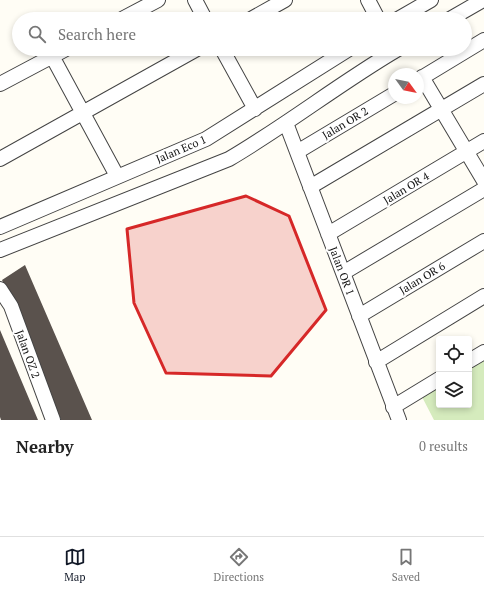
<!DOCTYPE html>
<style>
body{margin:0;font-family:"PT Serif",serif;background:#f2f2f2;color:#222}
.controls{position:absolute;right:12px;bottom:12px;display:grid;overflow:hidden;border-radius:4px;box-shadow:0 2px 6px #0003}
.controls button{width:36px;height:36px;display:grid;place-items:center;padding:0;border:0;border-bottom:1px solid #e0e0e0;background:#fff;color:#222;font:20px sans-serif}
.compass{position:absolute;left:388px;top:68px;width:36px;height:36px;border-radius:50%;background:#fff;box-shadow:0 2px 6px #0003;rotate:123deg}
.list{margin:0;padding:0;list-style:none}
h2{display:flex;justify-content:space-between;align-items:center;height:52px;margin:0;padding:0 16px;font-size:17px}
h2 small{font-size:13px;font-weight:400;color:#767676}
.icon{flex:none;width:22px;height:22px;fill:none;stroke:currentColor;stroke-width:2;stroke-linecap:round;stroke-linejoin:round}
.map{position:relative;flex:none;width:484px;height:420px;overflow:hidden}
.search{position:absolute;background:#fff;box-shadow:0 2px 6px #0003;left:12px;right:12px;top:12px;height:44px;display:flex;align-items:center;gap:10px;box-sizing:border-box;padding:0 14px;border-radius:22px;color:#767676;font-size:15px}
.sheet{height:116px;background:#fff}
nav{display:flex;justify-content:space-around;align-items:center;box-sizing:border-box;height:56px;border-top:1px solid #e0e0e0;background:#fff;font-size:11px;color:#767676}
nav a{display:grid;justify-items:center;gap:2px}
nav .on{color:#111827}
.map>svg:first-child{display:block}
.green{fill:#d5ebbd}
.building{fill:#5a524d}
.lines{fill:none;stroke-linecap:round;stroke-linejoin:round}
.minor-casing{stroke:#444;stroke-width:16}
.minor{stroke:#fff;stroke-width:14}
.marked{fill:#d62828;fill-opacity:0.2;stroke:#d62828;stroke-width:3;stroke-linejoin:round}
.labels{text-anchor:middle;dominant-baseline:central;stroke-width:4;stroke-linejoin:round;paint-order:stroke}
.street-label{font-size:11px;fill:#111;stroke:#fff}
</style>
<div class="map">
<svg width="484" height="420" viewBox="0 0 484 420">
<rect width="100%" height="100%" fill="#fffdf5"/>
<path class="green" d="M484,357V420H434L420,393L439,382V405H469V365Z"/>
<path class="building" d="M25,265L92,420H61L2,280Z
M0,330L38,420H1L0,417Z"/>
<g class="lines">
<defs>
<path id="minor" d="M195,0L205,19
M368,0L378,19
M122,19L158,0
M251,19L285,0
M398,19L431,0
M450,19L483,0
M222,49L255,109
M52,56L117,176
M422,77L484,181
M418,80L484,40
M0,84L66,49
M286,123L399,420
M297,152L394,94
M0,159L197,49
M310,187L484,84
M0,227L206,139L349,49
M328,234L484,141
M0,250L229,159C287,125 340,83 398,49
M343,273L484,189
M0,289L11,306L53,420
M359,316L484,241
M469,361L484,352
M376,362L484,296
M393,407L439,379"/>
</defs>
<use href="#minor" class="minor-casing"/>
<use href="#minor" class="minor"/>
</g>
<path class="marked" d="M246,196L289,216L326,310L271,376L166,373L134,303L127,229Z"/>
<g class="labels">
<g class="street-label">
<text transform="translate(345 123) rotate(-31)">Jalan OR 2</text>
<text transform="translate(181 149) rotate(-23)">Jalan Eco 1</text>
<text transform="translate(406 188) rotate(-31)">Jalan OR 4</text>
<text transform="translate(342 271) rotate(69)">Jalan OR 1</text>
<text transform="translate(422 278) rotate(-31)">Jalan OR 6</text>
<text transform="translate(28 354) rotate(70)">Jalan OZ 2</text>
</g>
</g>
</svg>
<div class="controls">
<button><svg class="icon" aria-label="locate" viewBox="0 0 24 24"><circle cx="12" cy="12" r="6"/><path d="M12 2v4M12 18v4M2 12h4M18 12h4"/></svg></button>
<button><svg class="icon" aria-label="layers" viewBox="0 0 24 24"><path d="M12 4l9 5-9 5-9-5zM3 14l9 5 9-5"/></svg></button>
</div>
<svg class="compass" viewBox="-18 -18 36 36"><path d="M0-13l5 13h-10z" fill="#e53935"/><path d="M0 13l5-13h-10z" fill="#767676"/></svg>
<div class="search"><svg class="icon" aria-label="search" viewBox="0 0 24 24"><circle cx="10" cy="10" r="6"/><path d="M15 15l6 6"/></svg>Search here</div>
</div>
<section class="sheet">
<h2>Nearby<small>0 results</small></h2>
<ul class="list">
</ul>
</section>
<nav>
<a class="on"><svg class="icon" aria-label="map" viewBox="0 0 24 24"><path d="M3 6l6-2 6 2 6-2v14l-6 2-6-2-6 2zM9 4v14M15 6v14"/></svg>Map</a>
<a><svg class="icon" aria-label="directions" viewBox="0 0 24 24"><path d="M12 3l9 9-9 9-9-9zM9 14v-3h6M13 9l2 2-2 2"/></svg>Directions</a>
<a><svg class="icon" aria-label="saved" viewBox="0 0 24 24"><path d="M7 4h10v16l-5-4-5 4z"/></svg>Saved</a>
</nav>
